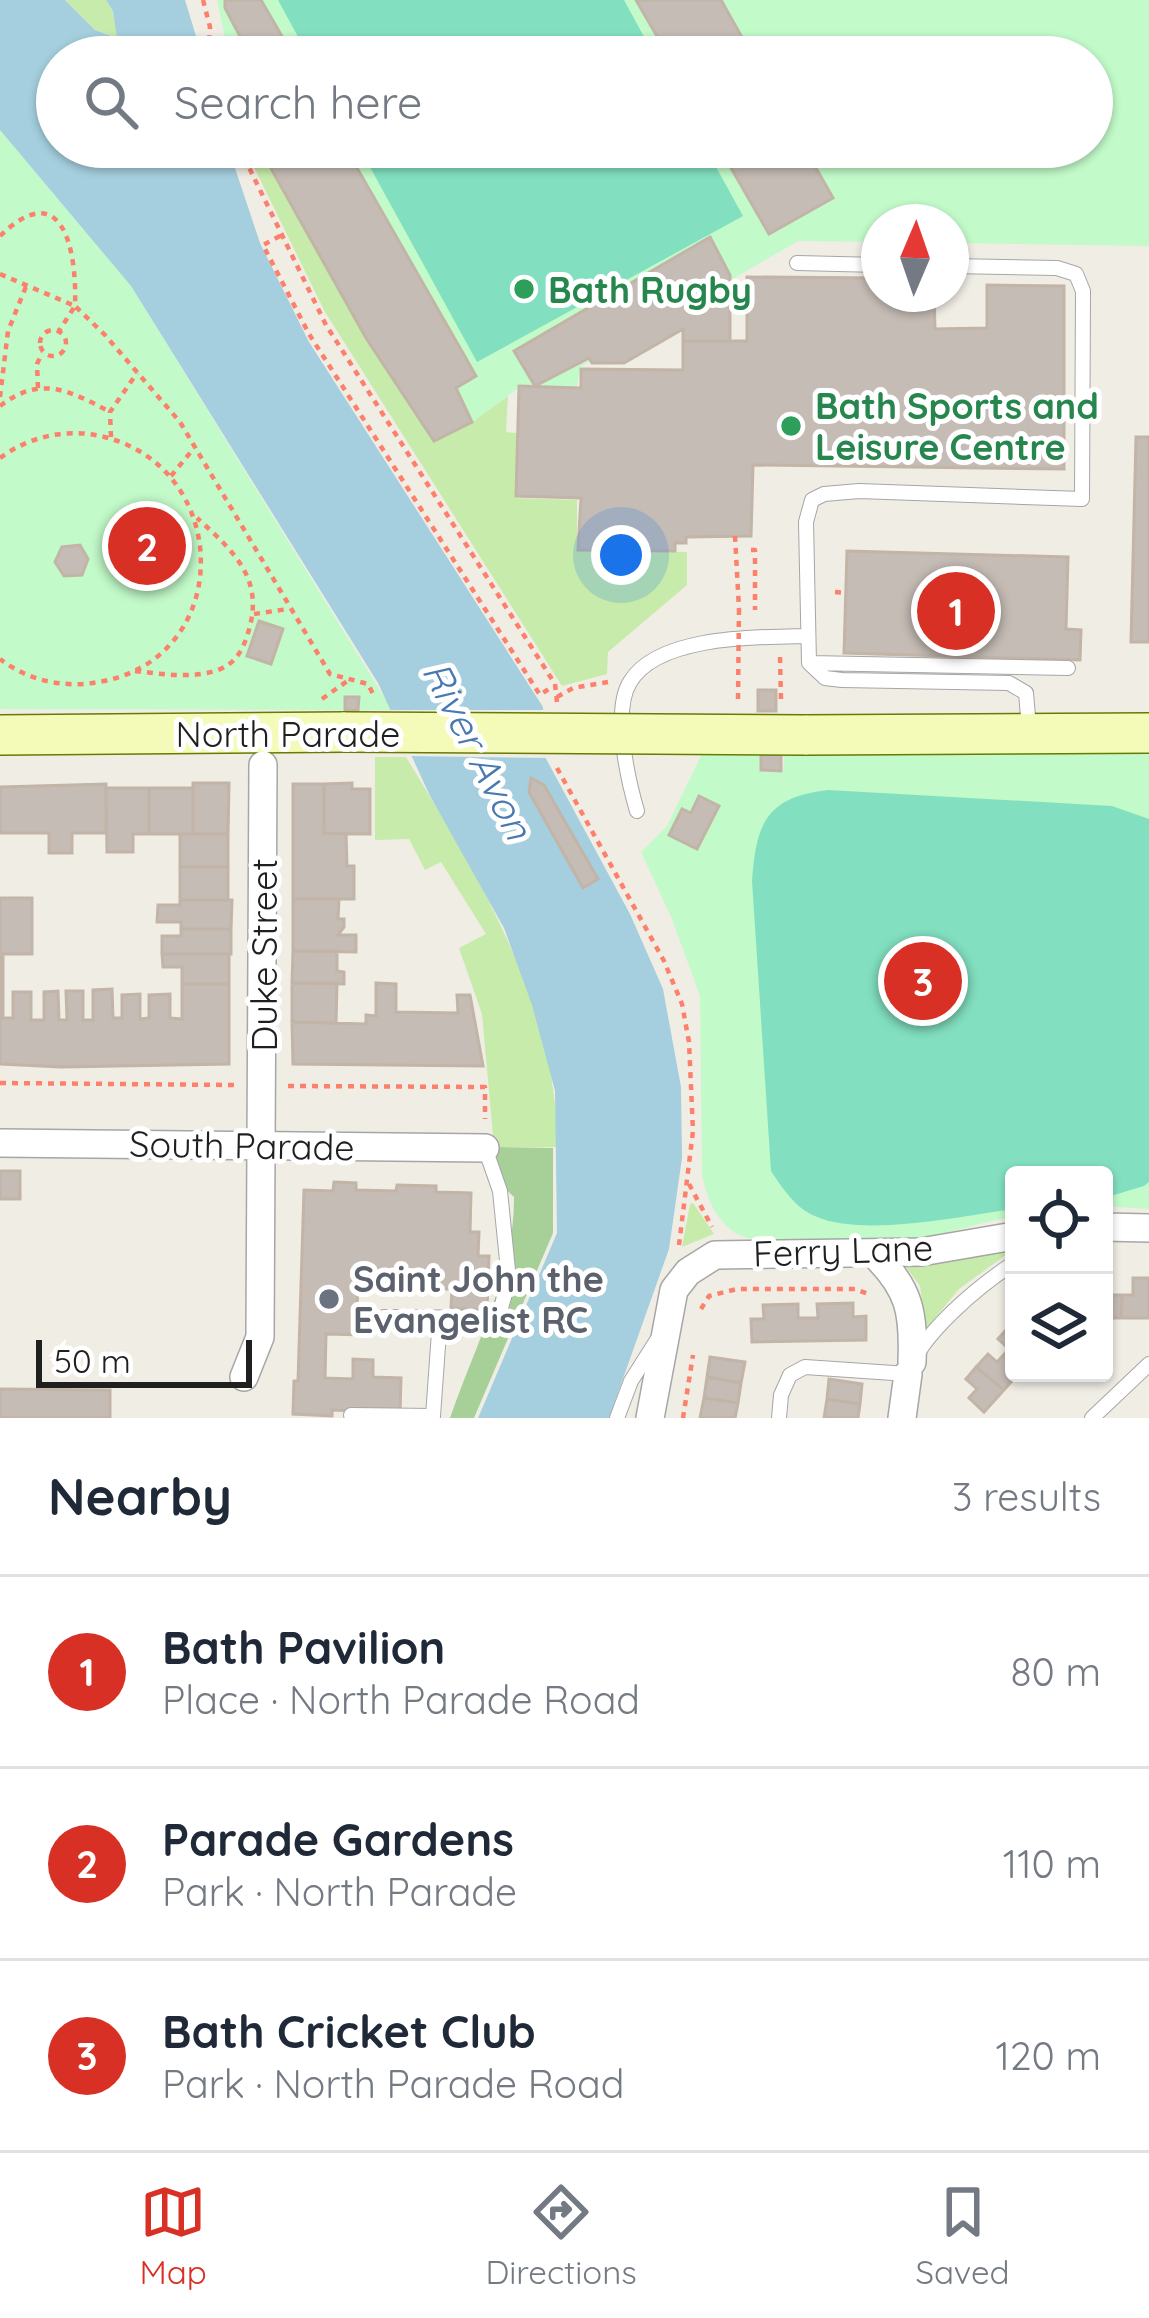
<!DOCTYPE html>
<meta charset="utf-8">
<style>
body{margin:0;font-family:Quicksand,sans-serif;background:#f6f6f7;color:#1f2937}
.controls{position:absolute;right:36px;bottom:36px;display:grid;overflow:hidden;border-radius:12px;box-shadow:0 3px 9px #0004}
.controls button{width:108px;height:108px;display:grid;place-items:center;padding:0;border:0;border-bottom:3px solid #e0e1e3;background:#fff;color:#1f2937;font:60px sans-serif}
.compass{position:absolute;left:861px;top:204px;width:108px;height:108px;border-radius:50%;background:#fff;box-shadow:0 3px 9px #0004;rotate:2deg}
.scale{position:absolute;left:36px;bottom:30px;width:216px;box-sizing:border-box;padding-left:12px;border:6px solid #1f1f1f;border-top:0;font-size:33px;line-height:42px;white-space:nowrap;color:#1f1f1f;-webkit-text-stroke:9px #fff;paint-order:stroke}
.you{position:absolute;left:621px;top:555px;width:42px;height:42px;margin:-30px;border:9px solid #fff;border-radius:50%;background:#1a73e8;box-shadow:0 0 0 18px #1a73e833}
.badge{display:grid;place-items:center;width:78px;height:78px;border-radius:50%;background:#d93025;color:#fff;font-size:39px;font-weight:700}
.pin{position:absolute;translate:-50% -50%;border:6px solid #fff;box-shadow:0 3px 12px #0006}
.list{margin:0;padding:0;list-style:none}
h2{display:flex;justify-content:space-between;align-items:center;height:156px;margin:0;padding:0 48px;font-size:51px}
h2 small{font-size:39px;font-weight:400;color:#747a83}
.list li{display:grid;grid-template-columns:78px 1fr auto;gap:36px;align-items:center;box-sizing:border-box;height:192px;padding:0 48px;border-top:3px solid #e0e1e3}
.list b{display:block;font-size:45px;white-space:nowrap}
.list p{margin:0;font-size:39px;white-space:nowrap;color:#747a83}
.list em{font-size:39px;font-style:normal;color:#747a83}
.icon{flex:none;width:66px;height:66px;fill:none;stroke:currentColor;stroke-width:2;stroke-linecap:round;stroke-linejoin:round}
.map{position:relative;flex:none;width:1149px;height:1418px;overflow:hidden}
.search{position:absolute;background:#fff;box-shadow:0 3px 9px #0004;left:36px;right:36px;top:36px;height:132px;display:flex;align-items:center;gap:30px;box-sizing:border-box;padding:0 42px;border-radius:66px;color:#747a83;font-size:45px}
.sheet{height:732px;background:#fff}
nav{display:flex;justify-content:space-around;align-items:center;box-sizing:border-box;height:168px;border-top:3px solid #e0e1e3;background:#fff;font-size:33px;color:#747a83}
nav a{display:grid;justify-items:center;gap:6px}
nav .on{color:#d93025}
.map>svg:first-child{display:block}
.grass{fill:#c7ebab}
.forest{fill:#a7d099}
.park{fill:#c2fac9}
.pitch{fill:#82e0c0}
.water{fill:#a5cfde}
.pier{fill:#f0ede5}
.building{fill:#c5bcb5;stroke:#c2b4a7;stroke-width:3}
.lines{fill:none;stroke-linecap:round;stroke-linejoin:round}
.lane-casing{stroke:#a6a6a6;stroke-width:16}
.street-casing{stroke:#a6a6a6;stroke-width:30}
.secondary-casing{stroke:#677a03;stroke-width:42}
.path{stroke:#fc806b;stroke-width:4.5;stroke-dasharray:6 6;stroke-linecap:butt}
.lane{stroke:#fff;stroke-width:14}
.street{stroke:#fff;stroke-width:27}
.secondary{stroke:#f4fbb9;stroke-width:39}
.secondary-bridge-casing{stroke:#677a03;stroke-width:42;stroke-linecap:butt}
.path-bridge{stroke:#fc806b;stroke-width:4.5;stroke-dasharray:6 6;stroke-linecap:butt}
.secondary-bridge{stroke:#f4fbb9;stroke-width:39}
.leisure-dot{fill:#2e9e5b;stroke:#fff;stroke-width:4.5}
.worship-dot{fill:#6b7280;stroke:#fff;stroke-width:4.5}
.labels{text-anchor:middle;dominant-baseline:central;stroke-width:10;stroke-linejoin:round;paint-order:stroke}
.leisure-label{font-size:36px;font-weight:bold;fill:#27864d;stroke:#fff;text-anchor:start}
.street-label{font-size:36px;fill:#1f1f1f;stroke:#fff}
.worship-label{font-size:36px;font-weight:bold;fill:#5b616d;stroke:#fff;text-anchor:start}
.water-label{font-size:39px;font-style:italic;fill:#4979b1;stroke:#fff}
</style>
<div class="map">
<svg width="1149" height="1418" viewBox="0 0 1149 1418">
<rect width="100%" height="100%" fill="#f0ede5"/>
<path class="grass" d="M65,0H106L113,11L118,38L95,30Z
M244,147H259L366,338L472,422L508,396L506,432L516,433V498L577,500V551L687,552V585L608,652L607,674L562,686L325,312Z
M375,757H406C477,875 558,1004 557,1147H494L482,1014L459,948L486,934L441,862L425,870L409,839L375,840Z
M693,1203L714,1234L682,1247L690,1204Z
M1014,1249L959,1289L926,1329L920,1286L906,1267Z"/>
<path class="forest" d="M494,1147L553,1148V1233L474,1418H450C474,1348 515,1271 514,1197L492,1176Z"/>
<path class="park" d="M217,0H1149V246L951,243V222H879V242L798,241L580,367L577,387L517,389L472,422L434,441L366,338L259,147H1092V57H215L226,42Z
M0,130L131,286L392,710L0,709Z
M1149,746V1209L1104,1206V1175H1014V1217C980,1221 948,1235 914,1239C886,1241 759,1246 739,1235C717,1223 706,1198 702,1174L700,996L672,919L641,852L667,826L702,754L760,750V772L783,771L785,750Z"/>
<path class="pitch" d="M278,0H624L655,57H309Z
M359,147H705L743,216L477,362Z
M828,790L1112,806L1149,819V1182L1144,1186L1104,1198V1175H1014V1209C962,1216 865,1237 817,1217C796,1209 783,1189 771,1171L752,881C756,824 766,797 828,790Z"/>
<path class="water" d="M0,0H65L95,30L117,38L113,11L106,0H185L196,36L191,38L197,57H57V147H228L260,243L309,342L543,707L544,755L630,914L663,989L681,1087L682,1158L669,1249L609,1418H478L557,1233L555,1091L532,1005L504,928L430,796L378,683L131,286L0,130Z"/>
<path class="pier" d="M385,710H549L553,758L406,756Z"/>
<path class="building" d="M225,0H261L294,57H221L244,44L225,8Z
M636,0H721L753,57H669Z
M259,147H345L476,376L456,388L472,422L434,441L366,338Z
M719,147H804L833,198L769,234Z
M710,237L730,275V341H683V329L624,363H592L589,358L535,386L514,351Z
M747,277L879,278V294H934L935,329L987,328V285L1064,286V469L753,465L751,536L686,537V543H675V551L578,550L581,498L516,496L519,386L581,388V369L683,370V341H747Z
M1136,437H1149V642H1131Z
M80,545L88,559L82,575L64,576L55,562L62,547Z
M847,551L1068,557L1066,629L1081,630L1080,660L844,653Z
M259,621L283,629L271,664L247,656Z
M758,690H776V711H758Z
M345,697H359L358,710H345Z
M761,750L781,751V771L761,770Z
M531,778L544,785L598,879L583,888L529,792Z
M193,783H229L228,834H193Z
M352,783V789H370V834L324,833V784Z
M106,784V833H72V853H49V833H0V787Z
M293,784H324V833L346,834L347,866H354V899H293Z
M106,788H149V834H133V852H107Z
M149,788H193V834H149Z
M699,796L719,806L697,849L669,835L682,809L691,813Z
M180,834H228V867H180Z
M180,867H228V900H180Z
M0,898H32V954H3V1018H13V992H31V1020H44V992L58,991L59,1020H67L66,991H83V1020H93V990L112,989L113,1018H122V995L140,994V1019L149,1018V995L170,994V1018L182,1019V984H229V1064L61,1067L0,1064Z
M293,899H339L338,919H344V927L338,935H356V952L293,951Z
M180,900H232L231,929H181V922H157L158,905H180Z
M181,929H231V954H162V936H181Z
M293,951H337V971L344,972V984L292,983Z
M162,954H229V984H182V967H163Z
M292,983H337L336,1023L292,1022Z
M376,983L396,984V1012L458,1013L457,995H470L483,1066L293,1064L292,1022L366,1024V1015L376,1016Z
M0,1171H20V1199H0Z
M334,1182L356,1183V1190L396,1191L397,1185L436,1186V1192L471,1193L470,1232H479L478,1256H489L487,1310L451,1308L452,1289H432V1292L358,1286L357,1306H366L365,1335L326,1334L325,1378L353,1379V1359L373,1360V1377L401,1378L400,1413L332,1410V1416L293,1414L294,1381H298L304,1190L333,1191Z
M1133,1278H1149V1318H1121L1122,1295H1133Z
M1104,1279H1111V1295H1122L1121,1318H1104Z
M853,1303V1317L866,1316V1340L752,1342L751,1319H764L763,1305L798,1304V1318H818L817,1304Z
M1014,1321V1373H1019L984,1412L969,1398L977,1389L966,1379L988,1354L997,1362L1009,1349L998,1339Z
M1012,1324L1014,1326V1365L1003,1356L1009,1349L998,1339Z
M988,1354L997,1362L1003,1356L1014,1365V1373H1019L1004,1390L976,1367Z
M710,1357L745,1362L741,1383L707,1377Z
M976,1367L1004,1390L984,1412L969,1398L977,1389L966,1379Z
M707,1377L741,1383L738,1403L704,1398Z
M829,1379L862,1384L860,1404L827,1399Z
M0,1389L110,1390V1418H0Z
M704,1398L738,1403L735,1418H700Z
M827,1399L860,1404L858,1418H824Z"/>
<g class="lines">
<defs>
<path id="lane" d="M797,263L879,265
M951,266L1057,268L1076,274L1083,291L1082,499L859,491L824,494L812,500L806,522L809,663L825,678L842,680L1009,683L1026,693L1029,728
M809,663L1068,668
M637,811C628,780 612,711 630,682C658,635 759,637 807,636
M384,1317L498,1318L509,1280L500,1191L485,1148
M351,1415L433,1416L440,1318
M617,1418L631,1381L657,1340
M779,1418L781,1395L790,1375L805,1367L908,1374C919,1335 980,1285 1014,1263
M1092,1418L1149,1364"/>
<path id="street" d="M0,1143L485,1148
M1104,1227L1149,1228
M874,1254C910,1289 914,1313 912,1362
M244,1377L260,1337L263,765
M650,1418L674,1290L688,1272L715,1255L921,1252L1014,1236
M902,1418L908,1374"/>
<path id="secondary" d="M0,735L345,732
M805,735L1149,733"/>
</defs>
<use href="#lane" class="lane-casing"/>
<use href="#street" class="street-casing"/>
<use href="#secondary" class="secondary-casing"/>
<path class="path" d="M203,0L210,27L208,57
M239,147L326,325L555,684L557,702
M0,236C64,174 77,253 75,306L105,335L180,422L330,674L368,684L375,698
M280,236L263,245L309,334L540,695L553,686
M0,274L75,306L59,331
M40 343a13 13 0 1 1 26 0a13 13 0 1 1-26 0Z
M38,388L37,364L42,353
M0,397L8,331L27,284
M0,406C40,375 69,390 110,412
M111,437L110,412L137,373
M0,458C27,438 62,429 95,435C230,459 239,653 104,681C67,689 30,682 0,659
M171,476L194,448
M735,536L739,609
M751,550H755V610
M835,592L846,593
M254,614L288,609
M780,657L781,699
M135,671C163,674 191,679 218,670C234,664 242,652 247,636C266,581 236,553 197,518
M557,697L573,688L608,682
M322,699L350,679
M557,768L664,961L682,1004L689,1042L693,1131L679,1245
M0,1083L234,1085
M288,1086L485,1087V1119
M689,1184L712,1227
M701,1309L709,1296L737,1289H855L871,1295
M683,1418L693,1355"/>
<use href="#lane" class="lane"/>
<use href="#street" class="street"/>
<use href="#secondary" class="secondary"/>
<defs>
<path id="secondary-bridge" d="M345,732L805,735"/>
</defs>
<use href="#secondary-bridge" class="secondary-bridge-casing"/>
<path class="path-bridge" d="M738,699L739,609"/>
<use href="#secondary-bridge" class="secondary-bridge"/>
</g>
<g class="leisure-dot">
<circle cx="524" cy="289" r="12"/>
<circle cx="791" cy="426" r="12"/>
</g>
<circle class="worship-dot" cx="329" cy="1299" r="12"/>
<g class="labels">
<g class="leisure-label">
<text x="548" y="289">Bath Rugby</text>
<text x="815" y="405">Bath Sports and<tspan x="815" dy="41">Leisure Centre</tspan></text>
</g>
<g class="street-label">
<text x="288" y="733">North Parade</text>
<text transform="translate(263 955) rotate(-90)">Duke Street</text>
<text transform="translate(242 1145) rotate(1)">South Parade</text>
<text transform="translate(843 1250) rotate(-2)">Ferry Lane</text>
</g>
<g class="worship-label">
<text x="353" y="1278">Saint John the<tspan x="353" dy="41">Evangelist RC</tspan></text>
</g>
<g class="water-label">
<text transform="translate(478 750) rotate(63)">River Avon</text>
</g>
</g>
</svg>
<div class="controls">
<button><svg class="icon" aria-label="locate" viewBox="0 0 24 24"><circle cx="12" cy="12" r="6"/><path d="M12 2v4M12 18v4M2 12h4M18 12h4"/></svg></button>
<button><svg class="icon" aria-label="layers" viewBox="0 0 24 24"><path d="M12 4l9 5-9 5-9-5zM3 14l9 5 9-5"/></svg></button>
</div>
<svg class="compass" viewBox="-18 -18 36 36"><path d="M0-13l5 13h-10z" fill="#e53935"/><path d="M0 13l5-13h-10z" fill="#747a83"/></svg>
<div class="scale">50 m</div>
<div class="you"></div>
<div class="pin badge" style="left:956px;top:611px">1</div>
<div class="pin badge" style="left:147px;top:546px">2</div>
<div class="pin badge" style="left:923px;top:981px">3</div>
<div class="search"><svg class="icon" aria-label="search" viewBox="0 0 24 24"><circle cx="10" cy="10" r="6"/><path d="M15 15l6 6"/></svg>Search here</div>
</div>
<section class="sheet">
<h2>Nearby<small>3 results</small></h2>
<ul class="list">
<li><span class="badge">1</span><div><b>Bath Pavilion</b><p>Place · North Parade Road</p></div><em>80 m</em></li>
<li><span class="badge">2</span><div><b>Parade Gardens</b><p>Park · North Parade</p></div><em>110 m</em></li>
<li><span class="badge">3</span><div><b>Bath Cricket Club</b><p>Park · North Parade Road</p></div><em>120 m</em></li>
</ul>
</section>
<nav>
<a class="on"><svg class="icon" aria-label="map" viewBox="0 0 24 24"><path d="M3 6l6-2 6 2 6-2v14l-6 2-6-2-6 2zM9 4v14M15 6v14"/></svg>Map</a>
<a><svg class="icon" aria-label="directions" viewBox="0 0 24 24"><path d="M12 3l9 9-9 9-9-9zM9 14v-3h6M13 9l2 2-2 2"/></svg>Directions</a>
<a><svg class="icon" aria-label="saved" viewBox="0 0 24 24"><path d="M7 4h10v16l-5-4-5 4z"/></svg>Saved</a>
</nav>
